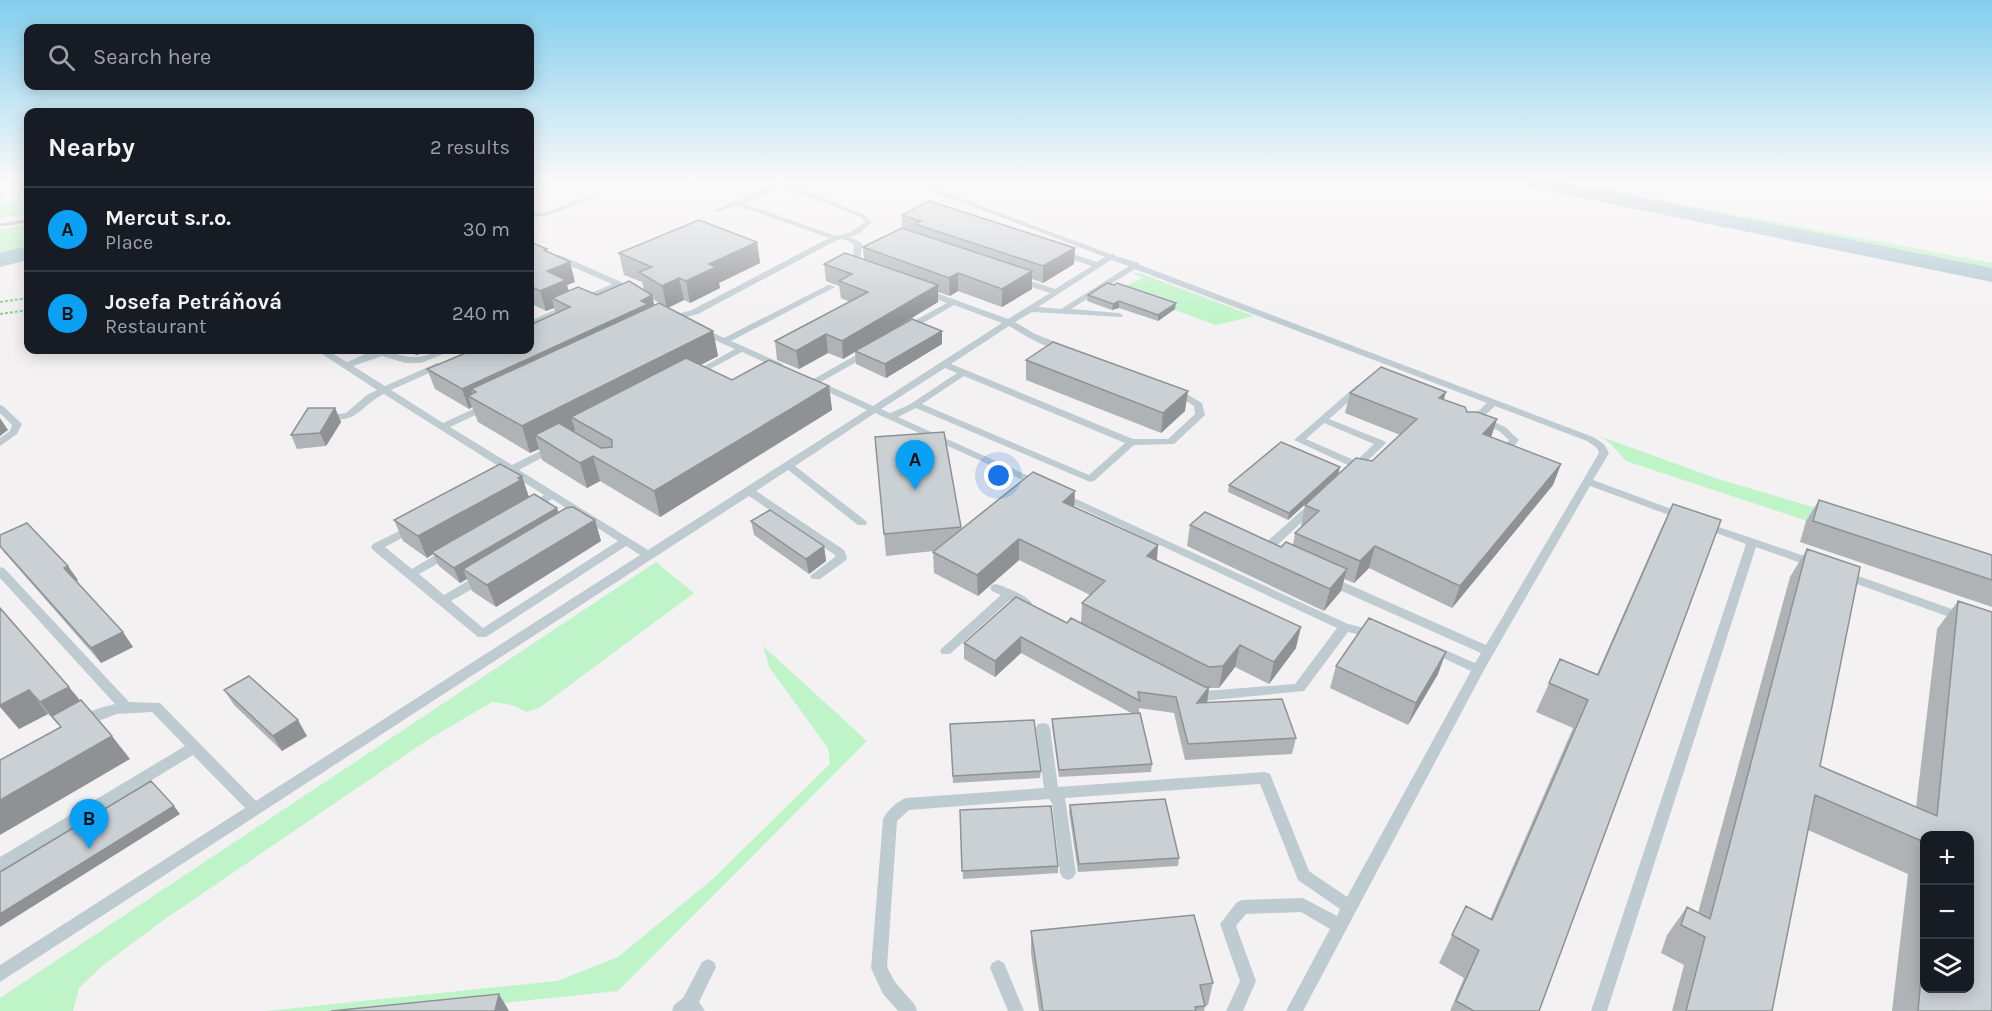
<!DOCTYPE html>
<meta charset="utf-8">
<style>
body{margin:0;font-family:Karla,sans-serif;background:#242831;color:#f1f3f6}
.controls{position:absolute;right:18px;bottom:18px;display:grid;overflow:hidden;border-radius:12px;box-shadow:0 3px 15px #0003}
.controls button{width:54px;height:54px;display:grid;place-items:center;padding:0;border:0;border-bottom:2px solid #363941;background:#171b24;color:#f1f3f6;font:30px sans-serif}
.you{position:absolute;left:999px;top:476px;width:21px;height:21px;margin:-15px;border:4px solid #fff;border-radius:50%;background:#1a73e8;box-shadow:0 0 0 9px #1a73e833}
.badge{display:grid;place-items:center;width:39px;height:39px;border-radius:50%;background:#0aa1f5;color:#111;font-size:20px;font-weight:700}
.pin{position:absolute;translate:-50% -50px;filter:drop-shadow(0 2px 3px #0008)}
.pin::after{content:'';position:absolute;top:32px;width:21px;height:18px;background:inherit;clip-path:polygon(0 0,100% 0,50% 100%)}
.list{margin:0;padding:0;list-style:none}
h2{display:flex;justify-content:space-between;align-items:center;height:78px;margin:0;padding:0 24px;font-size:26px}
h2 small{font-size:20px;font-weight:400;color:#9ea1a6}
.list li{display:grid;grid-template-columns:39px 1fr auto;gap:18px;align-items:center;box-sizing:border-box;height:84px;padding:0 24px;border-top:2px solid #363941}
.list b{display:block;font-size:22px;white-space:nowrap}
.list p{margin:0;font-size:20px;white-space:nowrap;color:#9ea1a6}
.list em{font-size:20px;font-style:normal;color:#9ea1a6}
.icon{flex:none;width:33px;height:33px;fill:none;stroke:currentColor;stroke-width:2;stroke-linecap:round;stroke-linejoin:round}
.map{position:relative;flex:none;width:1992px;height:1011px;overflow:hidden}
.search{position:absolute;background:#171b24;box-shadow:0 3px 15px #0003;left:24px;top:24px;width:510px;height:66px;display:flex;align-items:center;gap:15px;box-sizing:border-box;padding:0 21px;border-radius:12px;color:#9ea1a6;font-size:22px}
.panel{position:absolute;background:#171b24;box-shadow:0 3px 15px #0003;left:24px;top:108px;width:510px;height:246px;border-radius:12px}
.map>svg:first-child{display:block}
.green{fill:#bef4c7}
.lines{fill:none;stroke-linecap:round;stroke-linejoin:round}
.path{stroke:#72d590;stroke-width:2;stroke-dasharray:3 2;stroke-linecap:butt}
.service{fill:#beccd2;fill-rule:evenodd}
.primary{fill:#afc8d2;fill-rule:evenodd}
.rail{stroke:#b3b8bc;stroke-width:3}
.wall{fill:#afb3b6;fill-rule:evenodd}
.shaded-wall{fill:#8e9294}
.building{fill:#cbd0d4;stroke:#8e9294;stroke-width:1.5}
</style>
<div class="map">
<svg width="1992" height="1011" viewBox="0 0 1992 1011">
<rect width="100%" height="100%" fill="#f4f1f2"/>
<path class="green" d="M1550,182H1567L1992,263V270Z
M28,199V214L0,218V203Z
M28,225V249L0,255V229Z
M1133,273H1139L1254,316L1216,325L1117,289L1144,278Z
M1599,436L1718,479L1833,513L1992,582L1626,461L1610,443Z
M656,562L694,593L539,708L527,712L512,705L492,702L426,741L165,919L103,965L79,988L73,1011H0V998Z
M763,646L867,741L618,991L428,1011H266L557,981L618,957L714,878L830,764L828,748L769,667Z"/>
<g class="lines">
<path class="path" d="M0,302L28,298
M0,314L28,310"/>
<path class="service" d="M692,182H701L688,188L685,186Z
M781,182L865,215L871,221V223L860,233L850,237L862,243L860,266H863V270L852,267L854,244L843,239L837,240L698,314L670,321H667V317L692,310L829,238L736,205L718,212L713,211ZM781,186L861,217L865,222L851,232L836,236L742,203Z
M923,182H930L944,192L1110,254H1115V256L1139,263L1140,265L1593,437L1604,444L1609,453L1593,480L1685,514L1686,516L1681,519L1677,518L1590,486L1484,670L1303,1011H1286L1330,929L1301,912L1246,914L1236,926L1256,981L1243,1011H1226L1240,981L1220,924L1237,902L1242,900L1303,898L1337,916L1340,909L1298,880L1260,784L1065,798L1076,873L1073,878L1068,880L1063,878L1060,873L1052,803L1049,799L909,810L897,821L887,967L895,982L915,1005L917,1011H898L883,994L871,968L883,819C887,811 897,801 906,798L1044,788L1036,728L1038,724L1043,723L1048,724L1050,728L1058,787L1265,772L1270,774L1309,871L1347,897L1471,671L1430,652L1428,649L1430,646L1434,645L1475,663L1481,653L1326,584L1324,581L1326,578H1334L1486,645L1599,453L1597,448L1587,441L1495,406L1483,417L1505,427L1519,440L1506,456H1500L1498,454L1509,440L1499,431L1478,421L1472,425L1467,422L1487,403L1135,269L1071,309L1119,313L1123,315L1122,317L1032,312L1015,322L1035,334L1066,346V350C1049,351 1024,335 1009,326L951,364L1133,439H1168L1195,414L1194,406L1170,391L1175,388L1178,389L1202,403L1205,415L1174,444L1134,445L1094,481L1090,482L916,408L898,417L1040,481L1041,483L1036,486L875,413L795,466L866,521L867,523L866,525H858L788,470L756,491L844,550L847,558L845,561L820,579H812L810,576L835,557V555L749,496L0,982V965L245,808L193,755L0,872V857L185,746L152,712L117,714L82,727L77,726L75,722C83,712 102,707 115,704L0,578V567L4,568L129,702L160,703L256,801L640,555L626,546L486,637H478L373,550L371,547L373,544L409,526H417L418,528L417,530L385,547L412,569L442,551H450L452,554L450,557L419,574L444,595L478,575H486L488,578L486,581L451,601L483,628L618,541L552,499L535,509H527L526,507L527,505L544,495L384,394C361,405 358,423 331,419L329,417L331,415L346,413L367,395L377,390L319,352L318,350H327L347,362C358,358 371,349 383,351C395,352 404,358 416,357C428,357 435,350 449,350L448,352L421,363H406L382,356L353,366L385,386L437,363H443V367L391,390L443,423L482,405H488L490,407L488,409L450,427L512,465L550,446H556L558,448L556,450L519,470L648,550L867,410L815,386L811,382L812,380L863,351H869V355L821,382L873,406L1002,323L954,305L911,330H905V326L947,303L922,294V290H928L1008,319L1050,293L1016,282V278H1022L1055,289L1092,266L1058,255V251H1064L1097,262L1105,257L940,194ZM1111,260L1129,266L1061,309L1038,307ZM945,368L957,373L909,405L890,413L881,409ZM964,376L1125,443L1089,475L922,404Z
M0,196L4,197L5,198L0,200Z
M590,196L595,197L547,216H530V212L544,213Z
M554,255H560L621,282L636,292L632,294L618,287L585,302H579V298L612,284L554,259Z
M828,285H831L835,287L731,341L783,364V368H777L742,352L697,376L694,377L690,374L735,349L701,334V330H707L724,338Z
M565,305H571L572,307L530,326V321Z
M1359,385L1362,386L1364,388L1362,390L1329,419L1384,441L1386,443L1358,470L1354,471L1349,468L1350,466L1294,440L1356,386ZM1324,423L1374,444L1356,461L1306,439Z
M0,405L3,406L22,424L17,434L0,446V438L10,431L12,425L0,413Z
M1061,492L1348,624L1377,631L1379,634L1377,637L1373,638L1348,632L1304,691L1203,701C1198,699 1193,697 1191,692L1192,689L1197,687L1205,691L1295,684L1337,628L1057,497L1056,495L1057,493Z
M1314,502L1318,503L1319,505L1318,507L1269,553H1261L1259,550L1261,547L1310,503Z
M1704,522L1816,560L1818,563L1812,567L1756,547L1607,1011H1591L1746,544L1700,527L1699,525L1700,523Z
M1844,571L1966,614L1968,617L1966,620H1958L1840,578L1838,575Z
M996,584C1008,588 1024,594 1032,603L1030,606H1022L1010,600L950,654H942L940,651L942,648L1001,595L992,591L990,588L992,585Z
M708,959L714,962L716,967L699,1002L705,1011H672L674,1005L683,998L702,962Z
M998,960L1004,963L1024,1011H1008L990,968L992,963Z"/>
<path class="primary" d="M1523,182H1563L1992,268V282L1533,188L1526,186Z
M28,246V260L0,267V253Z"/>
<path class="rail" d="M0,225L28,221"/>
</g>
<path class="wall" d="M902,215L1074,264L1043,283L1032,279V289L1002,307L958,291L950,296L938,292V302L891,331H942V344L886,378L856,364L855,352L843,359L828,353L799,369L777,360L775,341L850,302L841,298L839,286L826,281L824,264L864,260L863,247L902,228Z
M530,242L548,252L575,282L567,285L569,291L597,295L644,290L642,282L624,275L619,253L757,242L760,263L719,283L720,288L690,303L684,300L668,308L713,331L718,356L700,365L732,380L829,386L832,410L660,517L600,481L587,488L542,460L539,449L530,453L478,422L472,407L469,409L435,389L427,369L556,313L554,308L546,311L530,303ZM653,299L662,305H654Z
M1088,295L1175,309L1158,321L1119,308L1112,310L1087,301Z
M406,350H436L416,355Z
M1026,360L1185,411L1161,433L1026,380Z
M1350,393L1444,400L1467,412L1497,419L1491,437L1561,464L1553,485L1452,608L1369,568L1354,583L1344,579L1341,591L1324,611L1187,546L1190,525L1281,547L1293,545L1295,533L1302,527L1301,526L1305,505L1372,461L1400,435L1345,413Z
M335,408L341,422L326,446L297,449L291,435Z
M875,437L961,527V530L1074,507L1158,545L1157,561L1296,648L1269,684L1235,667L1219,688H1209L1207,702L1296,738L1292,754L1185,760L1174,713L1139,708V713L1152,764L1151,772L1059,777L1052,726V719L1133,714L1021,653L995,677L964,659V643L1067,623H1081L1082,603L1090,595L1019,560L978,596L934,573L933,552L934,551L886,556Z
M1340,467L1338,474L1288,520L1228,492L1229,485Z
M529,497L559,513L595,520L601,541L496,607L472,591L467,579L460,583L439,566L433,554L427,558L403,541L394,520Z
M1819,500L1992,555V607L1800,542L1806,521Z
M1673,504L1539,1011H1450L1464,978L1439,963L1466,906L1490,919L1573,728L1536,712L1560,659L1597,674L1660,531Z
M751,521L824,546L826,561L809,574L754,535Z
M0,535L78,580L77,581L133,647L101,663L4,552L0,547Z
M1807,549L1820,766L1916,807L1937,629L1958,601L1992,1011H1892L1908,874L1808,830L1772,1011H1672L1684,965L1661,953L1667,935L1687,907L1698,913L1790,577ZM1924,836H1970L1924,988Z
M0,608L80,701L130,759L61,727L48,714L19,729Z
M1336,666L1438,674L1408,725L1330,688Z
M224,690L307,736L282,751L234,705Z
M950,724L1041,771L1040,778L953,783Z
M1070,805L1179,858L1178,866L1078,872L1069,812Z
M960,810L1058,866V873L963,879Z
M1031,931L1213,983L1208,1005L1205,1006L1204,1011H1039L1031,953Z"/>
<path class="shaded-wall" d="M757,242L760,263L719,283L720,288L690,303L686,281L709,264Z
M1075,248L1074,264L1043,283V266Z
M570,262L575,282L567,285L571,300L552,298L554,308L546,311L540,291L547,271Z
M1032,271V289L1002,307V289Z
M958,273V291L950,296L949,278Z
M679,278L684,300L667,308L662,286Z
M938,285V302L843,359L842,341Z
M652,295L656,314L476,392L471,389L474,399L468,396L472,407L469,409L462,389Z
M1119,301V308L1112,310L1113,304Z
M1176,303L1175,309L1158,321V315Z
M713,331L718,356L585,425L571,417L575,430L548,444L535,435L539,449L530,453L522,426Z
M942,331V344L886,378L885,364Z
M826,334L828,353L799,369L796,351Z
M414,350H436L416,355Z
M829,386L832,410L660,517L654,491Z
M1188,391L1185,411L1161,433L1163,413Z
M1446,392L1440,412L1439,398Z
M335,408L341,422L326,446L320,433Z
M0,418L8,430L0,436Z
M1497,419L1490,440L1483,434Z
M593,456L600,481L587,488L580,463Z
M1561,464L1553,485L1452,608L1460,586Z
M1340,467L1338,474L1288,520L1289,513Z
M522,476L529,497L432,552L433,554L427,558L418,536Z
M1075,491L1074,511L1063,502Z
M557,508L562,523L463,569L467,579L460,583L454,568Z
M595,520L601,541L496,607L487,585Z
M1019,539V560L978,596L977,575Z
M1158,545L1156,566L1147,556Z
M824,546L826,561L809,574L806,559Z
M1375,546L1369,568L1354,583L1360,561Z
M68,566L78,580L74,582L64,568Z
M1347,569L1341,591L1324,611L1330,589Z
M1301,627L1296,648L1269,684L1274,662Z
M123,632L133,647L101,663L91,648Z
M1021,637V653L995,677V661Z
M1240,645L1235,667L1219,688L1223,666Z
M1446,652L1438,674L1408,725L1416,703Z
M69,687L88,710L52,716L59,726L40,702Z
M1209,687L1207,703H1197Z
M29,690L48,714L19,729L0,707V705Z
M298,720L307,736L282,751L273,736Z
M112,736L130,759L0,835V800Z
M174,806L180,814L0,927V914Z
M499,994L509,1011H495Z"/>
<path class="building" d="M929,201L1075,248L1043,266L915,224L921,221L902,215Z
M699,220L757,242L709,264L716,267L686,281L679,278L662,286L639,272L652,267L619,253Z
M902,228L1032,271L1002,289L958,273L949,278L863,247Z
M530,242L547,249L544,250L570,262L547,271L566,280L540,291L530,286Z
M845,253L938,285L842,341L826,334L796,351L775,341L868,292L839,281L852,274L824,264Z
M629,281L652,295L641,301L648,304L462,389L427,369L473,350H530V325L570,307L552,298L578,287L597,295Z
M1107,283L1114,285L1117,283L1176,303L1158,315L1119,301L1113,304L1088,295Z
M659,303L713,331L522,426L468,396L476,392L471,389Z
M912,319L942,331L885,364L855,351Z
M1053,342L1188,391L1163,413L1026,360Z
M686,358L732,380L769,360L829,386L654,491L593,456L580,463L535,435L559,423L601,448L612,447V440L571,417Z
M1381,367L1446,392L1439,398L1465,407L1467,412H1477L1497,419L1483,434L1561,464L1460,586L1375,546L1360,561L1295,533L1319,511L1305,505L1356,458L1372,461L1417,419L1350,393Z
M308,408H335L320,433L291,435Z
M944,432L961,527L884,534L875,437Z
M1281,442L1340,467L1289,513L1229,485Z
M500,464L522,476L518,478L521,480L418,536L394,520Z
M1033,472L1075,491L1063,502L1158,545L1147,556L1301,627L1274,662L1240,645L1223,666L1209,667L1082,603L1105,581L1019,539L977,575L933,552Z
M534,494L557,508L454,568L432,552Z
M1819,500L1992,555V580L1813,521Z
M1673,504L1721,520L1539,1011H1474L1456,1001L1479,950L1452,935L1466,906L1492,920L1588,700L1549,683L1560,659L1598,675Z
M573,507L595,520L487,585L463,569L566,508Z
M770,510L824,546L806,559L751,521Z
M1205,512L1281,547L1286,542L1347,569L1330,589L1190,525Z
M27,523L68,566L64,568L123,632L91,648L0,546V535Z
M1807,549L1860,567L1820,766L1937,816L1958,601L1992,612V1011H1918L1924,945V988H1970V836H1924V842L1815,795L1772,1011H1686L1705,937L1681,925L1687,907L1710,919Z
M1016,597L1067,623L1071,618L1205,687H1209L1197,703L1282,699L1296,738L1188,744L1176,697L1138,692L1140,701L1021,637L995,661L964,643Z
M0,608L69,687L40,702L29,690L0,705Z
M1369,618L1446,652L1416,703L1336,666Z
M249,676L298,720L273,736L224,690Z
M81,700L112,736L0,800V760L61,727L52,716Z
M1140,713L1152,764L1059,770L1052,719Z
M1034,720L1041,771L953,776L950,724Z
M151,781L174,806L0,914V872Z
M1165,799L1179,858L1079,864L1070,805Z
M1051,806L1058,866L962,871L960,810Z
M1194,915L1213,983L1200,985L1205,1006L1195,1007L1196,1011H1043L1031,931Z
M499,994L495,1011H331Z"/>
<linearGradient id="sky" x2="0" y2="1"><stop stop-color="#81ceed"/><stop offset="0.56" stop-color="#faf9f9"/><stop offset="1" stop-color="#faf9f9" stop-opacity="0"/></linearGradient>
<rect width="1992" height="324" fill="url(#sky)"/>
</svg>
<div class="controls">
<button>+</button>
<button>−</button>
<button><svg class="icon" aria-label="layers" viewBox="0 0 24 24"><path d="M12 4l9 5-9 5-9-5zM3 14l9 5 9-5"/></svg></button>
</div>
<div class="you"></div>
<div class="pin badge" style="left:915px;top:490px">A</div>
<div class="pin badge" style="left:89px;top:849px">B</div>
<div class="search"><svg class="icon" aria-label="search" viewBox="0 0 24 24"><circle cx="10" cy="10" r="6"/><path d="M15 15l6 6"/></svg>Search here</div>
<section class="panel">
<h2>Nearby<small>2 results</small></h2>
<ul class="list">
<li><span class="badge">A</span><div><b>Mercut s.r.o.</b><p>Place</p></div><em>30 m</em></li>
<li><span class="badge">B</span><div><b>Josefa Petráňová</b><p>Restaurant</p></div><em>240 m</em></li>
</ul>
</section>
</div>
